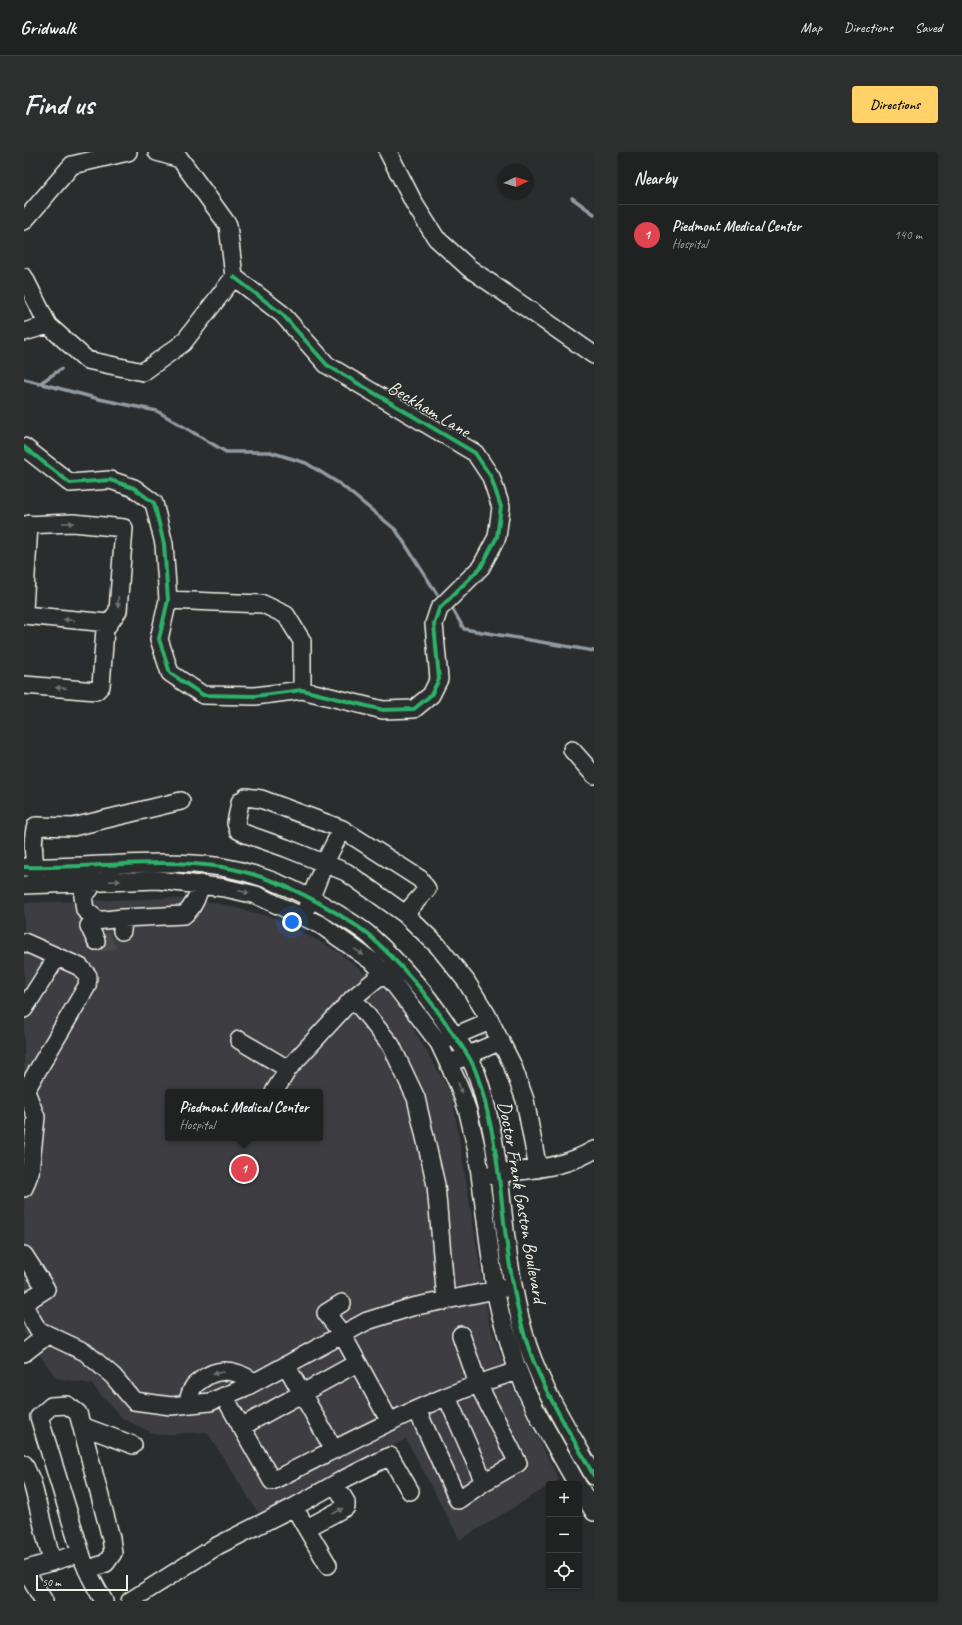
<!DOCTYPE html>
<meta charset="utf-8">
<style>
body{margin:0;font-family:Caveat,sans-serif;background:#2d2f2f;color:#f1f3f6}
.controls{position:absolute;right:12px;bottom:12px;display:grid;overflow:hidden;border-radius:4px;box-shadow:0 1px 3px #0004}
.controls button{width:36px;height:36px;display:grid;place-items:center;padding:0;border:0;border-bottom:1px solid #3d3f40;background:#202222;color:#f1f3f6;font:20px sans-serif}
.compass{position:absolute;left:474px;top:12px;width:36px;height:36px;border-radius:50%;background:#202222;box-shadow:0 1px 3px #0004;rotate:86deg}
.scale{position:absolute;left:12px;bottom:10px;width:92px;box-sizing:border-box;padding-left:4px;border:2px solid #f4f1e8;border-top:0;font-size:11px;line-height:14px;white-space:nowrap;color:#f4f1e8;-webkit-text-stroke:3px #2a2d2e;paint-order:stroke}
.you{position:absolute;left:268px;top:770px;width:14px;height:14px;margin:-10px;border:3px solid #fff;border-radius:50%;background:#1a73e8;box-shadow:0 0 0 6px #1a73e833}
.badge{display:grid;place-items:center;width:26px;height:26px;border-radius:50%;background:#ffd166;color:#fff;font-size:13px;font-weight:700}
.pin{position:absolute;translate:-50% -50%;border:2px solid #fff;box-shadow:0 1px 4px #0006}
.popup{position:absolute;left:141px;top:937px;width:158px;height:52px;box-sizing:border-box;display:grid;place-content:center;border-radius:4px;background:#202222;filter:drop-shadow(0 1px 3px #0005);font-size:13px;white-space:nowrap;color:#a2a4a5}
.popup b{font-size:15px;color:#f1f3f6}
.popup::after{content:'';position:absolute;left:50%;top:100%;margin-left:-8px;border:8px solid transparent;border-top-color:#202222}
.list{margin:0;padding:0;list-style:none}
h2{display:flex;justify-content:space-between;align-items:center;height:52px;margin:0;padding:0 16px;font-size:17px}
h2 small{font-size:13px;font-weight:400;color:#a2a4a5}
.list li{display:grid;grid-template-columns:26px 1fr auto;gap:12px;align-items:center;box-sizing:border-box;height:60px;padding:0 16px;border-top:1px solid #3d3f40}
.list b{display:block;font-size:15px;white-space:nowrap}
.list p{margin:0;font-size:13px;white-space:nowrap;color:#a2a4a5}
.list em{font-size:13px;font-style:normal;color:#a2a4a5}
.icon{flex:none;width:22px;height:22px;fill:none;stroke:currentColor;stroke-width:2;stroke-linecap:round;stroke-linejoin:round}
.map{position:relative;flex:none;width:570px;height:1449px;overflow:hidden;border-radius:4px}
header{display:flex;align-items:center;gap:24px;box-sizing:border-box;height:56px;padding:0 20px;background:#202222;border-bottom:1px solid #3d3f40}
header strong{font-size:19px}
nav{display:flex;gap:22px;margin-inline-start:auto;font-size:14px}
.intro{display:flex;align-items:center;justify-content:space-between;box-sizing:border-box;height:96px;padding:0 24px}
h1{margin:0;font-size:28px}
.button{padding:10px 18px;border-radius:4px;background:#ffd166;color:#111;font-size:14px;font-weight:700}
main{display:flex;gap:24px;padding:0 24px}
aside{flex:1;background:#202222;border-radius:4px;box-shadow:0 1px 3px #0004}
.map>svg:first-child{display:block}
.built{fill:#3c3c42;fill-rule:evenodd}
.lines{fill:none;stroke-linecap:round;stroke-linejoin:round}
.stream{stroke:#919ba1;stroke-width:3.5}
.minor-tunnel{stroke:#484a4a;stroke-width:17;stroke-dasharray:17 8;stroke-linecap:butt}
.minor-casing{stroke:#f4f1e8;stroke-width:20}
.minor{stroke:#2a2d2e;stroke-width:17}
.cycleway-casing{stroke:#2a2d2e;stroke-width:6}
.cycleway{stroke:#2db169;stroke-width:4}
.oneway{fill:#71726f}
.labels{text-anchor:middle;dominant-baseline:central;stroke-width:3;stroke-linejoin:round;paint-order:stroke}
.street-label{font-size:19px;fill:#f4f1e8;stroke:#2a2d2e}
</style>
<header>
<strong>Gridwalk</strong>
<nav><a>Map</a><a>Directions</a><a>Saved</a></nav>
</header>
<div class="intro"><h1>Find us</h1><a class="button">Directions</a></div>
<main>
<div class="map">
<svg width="570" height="1449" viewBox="0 0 570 1449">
<rect width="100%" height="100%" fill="#2a2d2e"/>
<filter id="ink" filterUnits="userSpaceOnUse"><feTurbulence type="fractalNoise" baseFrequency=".025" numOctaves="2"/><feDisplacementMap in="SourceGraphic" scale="8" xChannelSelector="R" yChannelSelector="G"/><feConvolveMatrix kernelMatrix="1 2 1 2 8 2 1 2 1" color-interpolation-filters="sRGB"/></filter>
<g filter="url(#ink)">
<path class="built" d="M146,746L189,750L251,766L315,800L372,847L428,943L465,1170L488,1234L535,1328L529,1332H525V1334L436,1388L382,1287L235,1362L183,1280L133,1283L98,1266L67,1232L32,1226L0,1181V751ZM144,940H296V986H144Z"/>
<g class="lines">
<path class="stream" d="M548,46L570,62
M0,227L75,247L133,259L202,300H246L282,311L316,332L372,378L413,442
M15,232L37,217
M428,456L440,477L570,499"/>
<path class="minor-tunnel" d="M72,789C82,793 92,788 98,779"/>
<defs>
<path id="minor" d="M364,0L391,53L412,86L445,116L570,203
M0,69L48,13L104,0
M0,125L24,173L63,208L119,220L159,191L210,125L204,73L156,7L133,0
M0,180L24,173
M0,295L46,331L86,328L110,336L130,351L140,392L144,448L135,487L146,521L179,543L231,544L278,538L359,558L390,557L407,543L415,527L410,472L415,457L457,415L473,385L477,355L467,325L451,301L303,213L258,162L210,125
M0,373L49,371L100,376L94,459L81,477L77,534L72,539L0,533
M144,448L239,452L262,463L278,489V538
M0,458L5,372
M0,463L84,471
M548,598L570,623
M0,715C66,717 132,705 198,715C240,722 278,740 314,762C324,769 336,775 346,784C377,812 404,843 427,879C434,889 443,900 448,911C456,926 462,954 466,971C475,1009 477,1048 482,1086C486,1118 491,1150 500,1181C514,1232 545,1278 570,1324
M11,727C12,709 6,691 12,674L49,675L157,649
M0,733L134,728L201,736L232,743L297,773L349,810L370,832L415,891L435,934L444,960L453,999L471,1138L477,1164L492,1213L502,1238L514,1263L553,1332
M66,737L59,744L61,758L70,765L71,769
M283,755L301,710L318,677
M381,762L403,737L396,727L318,677L237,647L222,645L216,650L212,671L214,678L222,682L262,696L322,720L381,762L414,794L442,829L463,863L488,912L501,948L514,1017
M99,766L160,763C170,755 173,745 177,732
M72,789L65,774L71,769L99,766L98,779
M0,790L56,815L64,824L63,834L2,938
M329,846L367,893L392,946L412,1033L422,1149
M0,857L33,805
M215,888L264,917
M421,888L466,869
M433,908L477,889
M0,934L12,965L6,1020L0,1036
M250,940L264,917L329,846L368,814
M464,1024C504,1016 533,1019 570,998
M0,1103L22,1137L0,1151
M318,1151L302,1161L318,1182L366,1270
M0,1154L14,1178L61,1200L89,1224L110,1249L147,1254L186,1250L222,1235L343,1169L388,1155L481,1136
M0,1201L23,1183
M262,1213L310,1298
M200,1244L248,1329C328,1289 408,1244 494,1219
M423,1245L460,1330
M163,1252C165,1247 166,1239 170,1234C171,1232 175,1230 177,1228C195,1214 213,1218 230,1230
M393,1258L434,1348L460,1330L494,1311L454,1232L437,1183
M58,1274L109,1293
M217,1275L333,1211
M0,1312L8,1330L28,1410
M555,1335L570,1360
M283,1376L322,1355V1350L311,1332
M304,1413L270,1355L320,1327L366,1304L386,1339
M0,1418L57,1401
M1,1418L20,1449
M63,1418L82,1411L89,1401L87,1386L54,1261L43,1253L27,1254L15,1265L59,1408C65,1423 72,1436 80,1449
M106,1449L193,1394L270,1355"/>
</defs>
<use href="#minor" class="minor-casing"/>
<use href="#minor" class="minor"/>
<defs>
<path id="cycleway" d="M0,295L46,331L86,328L110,336L130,351L140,392L144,448L135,487L146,521L179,543L231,544L278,538L359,558L390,557L407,543L415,527L410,472L415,457L457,415L473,385L477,355L467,325L451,301L303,213L258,162L210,125
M0,715C66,717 132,705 198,715C240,722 278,740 314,762C324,769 336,775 346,784C377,812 404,843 427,879C434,889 443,900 448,911C456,926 462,954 466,971C475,1009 477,1048 482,1086C486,1118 491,1150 500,1181C514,1232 545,1278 570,1324"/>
</defs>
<use href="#cycleway" class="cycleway-casing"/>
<use href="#cycleway" class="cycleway"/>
</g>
<defs><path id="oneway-solid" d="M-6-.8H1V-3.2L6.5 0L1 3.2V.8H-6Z"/></defs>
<g class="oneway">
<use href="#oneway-solid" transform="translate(44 371) rotate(-1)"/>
<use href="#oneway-solid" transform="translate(94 450) rotate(94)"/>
<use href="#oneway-solid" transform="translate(45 468) rotate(-174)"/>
<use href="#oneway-solid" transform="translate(37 536) rotate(-175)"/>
<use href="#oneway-solid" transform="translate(91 729) rotate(-2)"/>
<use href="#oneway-solid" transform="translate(220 740) rotate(14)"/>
<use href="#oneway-solid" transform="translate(335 800) rotate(35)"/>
<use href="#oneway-solid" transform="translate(436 936) rotate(70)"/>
<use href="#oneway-solid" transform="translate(194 1221) rotate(168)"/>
<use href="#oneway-solid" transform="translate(314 1359) rotate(-30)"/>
</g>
</g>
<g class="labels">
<g class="street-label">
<text transform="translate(405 257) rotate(31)">Beckham Lane</text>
<text transform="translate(498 1050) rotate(80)">Doctor Frank Gaston Boulevard</text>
</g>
</g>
</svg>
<div class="controls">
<button>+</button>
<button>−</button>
<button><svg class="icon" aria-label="locate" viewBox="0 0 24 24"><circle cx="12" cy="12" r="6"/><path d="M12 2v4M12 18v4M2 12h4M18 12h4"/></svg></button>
</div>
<svg class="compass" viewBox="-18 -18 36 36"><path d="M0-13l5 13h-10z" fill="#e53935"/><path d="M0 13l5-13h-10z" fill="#a2a4a5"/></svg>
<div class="scale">50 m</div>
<div class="you"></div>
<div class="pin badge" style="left:220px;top:1017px;background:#e0444e">1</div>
<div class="popup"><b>Piedmont Medical Center</b>Hospital</div>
</div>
<aside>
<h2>Nearby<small></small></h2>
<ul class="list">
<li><span class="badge" style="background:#e0444e">1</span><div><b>Piedmont Medical Center</b><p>Hospital</p></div><em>140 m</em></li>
</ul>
</aside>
</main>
